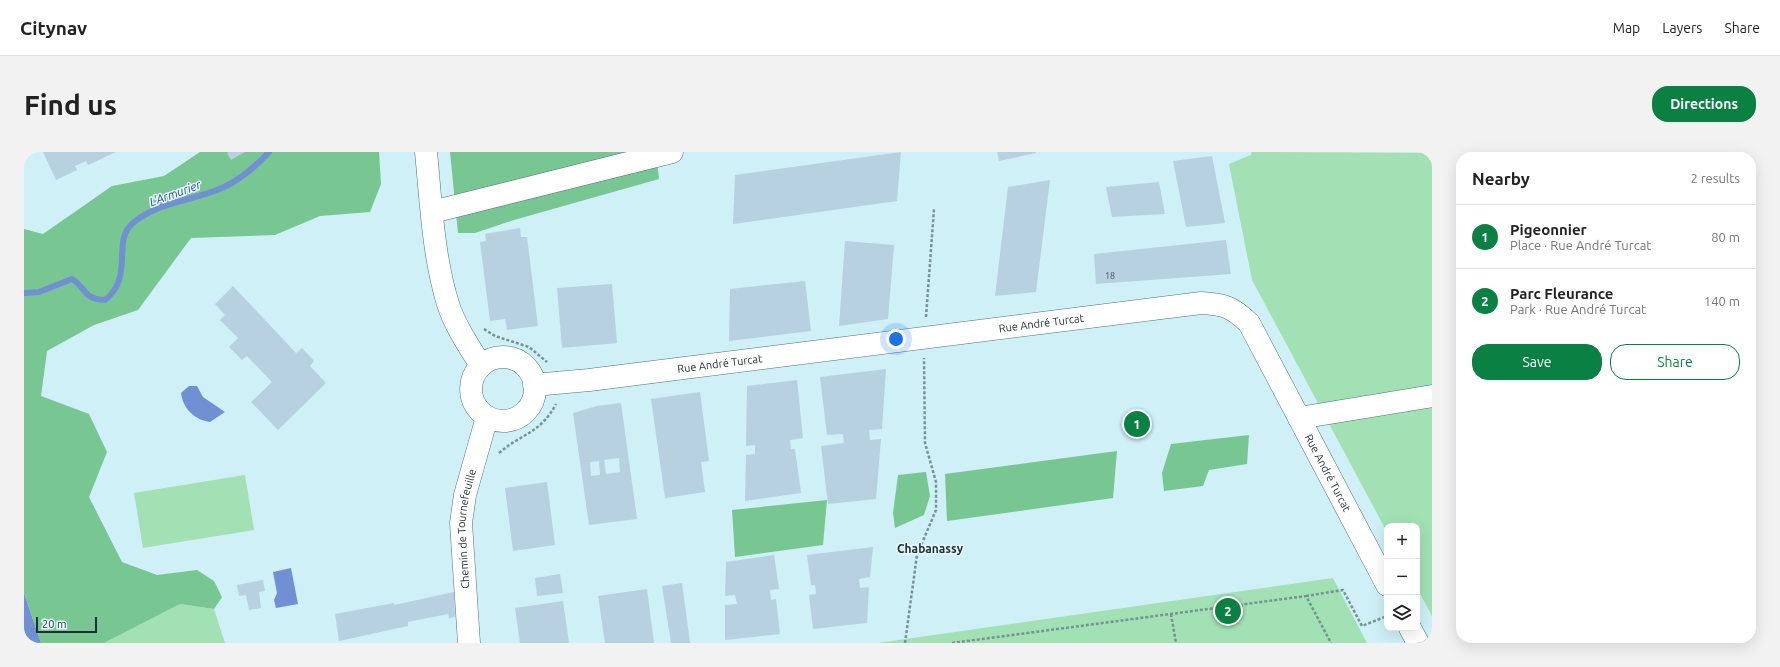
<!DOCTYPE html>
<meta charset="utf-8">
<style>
body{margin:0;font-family:Ubuntu,sans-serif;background:#f2f2f2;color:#222}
.controls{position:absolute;right:12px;bottom:12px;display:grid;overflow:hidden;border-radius:8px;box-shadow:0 4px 16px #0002}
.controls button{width:36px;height:36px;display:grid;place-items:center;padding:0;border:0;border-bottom:1px solid #e0e0e0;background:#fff;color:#222;font:20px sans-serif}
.scale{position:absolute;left:12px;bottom:10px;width:61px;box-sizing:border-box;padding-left:4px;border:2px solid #222f32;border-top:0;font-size:11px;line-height:14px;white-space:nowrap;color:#222f32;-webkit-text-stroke:3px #e7fbfe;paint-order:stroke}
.you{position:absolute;left:872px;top:187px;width:14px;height:14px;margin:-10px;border:3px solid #fff;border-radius:50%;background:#1a73e8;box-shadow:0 0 0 6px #1a73e833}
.badge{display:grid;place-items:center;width:26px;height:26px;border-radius:50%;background:#0b8043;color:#fff;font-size:13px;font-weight:700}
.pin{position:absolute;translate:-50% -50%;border:2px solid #fff;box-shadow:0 1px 4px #0006}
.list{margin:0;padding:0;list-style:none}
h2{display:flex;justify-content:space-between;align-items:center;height:52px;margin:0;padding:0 16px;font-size:17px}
h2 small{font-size:13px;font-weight:400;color:#767676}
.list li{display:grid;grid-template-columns:26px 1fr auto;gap:12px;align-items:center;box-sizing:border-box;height:64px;padding:0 16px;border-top:1px solid #e0e0e0}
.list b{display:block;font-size:15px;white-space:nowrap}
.list p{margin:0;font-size:13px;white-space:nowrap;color:#767676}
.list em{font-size:13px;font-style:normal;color:#767676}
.actions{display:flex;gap:8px;padding:12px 16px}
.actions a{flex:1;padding:9px 0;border:1px solid #0b8043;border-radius:16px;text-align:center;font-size:14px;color:#0b8043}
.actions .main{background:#0b8043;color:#fff}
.icon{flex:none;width:22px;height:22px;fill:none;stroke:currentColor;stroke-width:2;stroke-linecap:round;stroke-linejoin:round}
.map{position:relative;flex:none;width:1408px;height:491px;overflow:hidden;border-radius:16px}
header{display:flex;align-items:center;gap:24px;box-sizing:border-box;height:56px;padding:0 20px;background:#fff;border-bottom:1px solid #e0e0e0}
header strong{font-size:19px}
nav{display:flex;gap:22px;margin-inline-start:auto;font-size:14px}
.intro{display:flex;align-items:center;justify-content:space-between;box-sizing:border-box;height:96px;padding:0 24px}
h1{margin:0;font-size:28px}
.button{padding:10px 18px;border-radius:16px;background:#0b8043;color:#fff;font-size:14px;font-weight:700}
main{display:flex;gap:24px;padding:0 24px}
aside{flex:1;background:#fff;border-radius:16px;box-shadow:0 4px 16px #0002}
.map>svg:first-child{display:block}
.green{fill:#a1e1b4}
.forest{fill:#78c692}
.water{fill:#7190d3}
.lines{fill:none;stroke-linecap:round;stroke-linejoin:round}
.stream{stroke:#7190d3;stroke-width:6}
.building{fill:#b7d1e1;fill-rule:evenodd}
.minor-casing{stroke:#527075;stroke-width:23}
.path{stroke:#799195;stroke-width:2.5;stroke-dasharray:3 2;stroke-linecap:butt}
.minor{stroke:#fff;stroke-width:22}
.labels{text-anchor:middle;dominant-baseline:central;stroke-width:3;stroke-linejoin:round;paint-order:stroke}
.number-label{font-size:9px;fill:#47585e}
.street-label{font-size:11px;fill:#222f32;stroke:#e7fbfe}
.water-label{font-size:12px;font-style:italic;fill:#29499a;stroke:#e7fbfe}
.neighbourhood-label{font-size:12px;font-weight:bold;fill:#222f32;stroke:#e7fbfe}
</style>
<header>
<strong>Citynav</strong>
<nav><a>Map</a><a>Layers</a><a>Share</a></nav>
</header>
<div class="intro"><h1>Find us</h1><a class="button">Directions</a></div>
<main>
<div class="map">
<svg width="1408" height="491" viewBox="0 0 1408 491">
<rect width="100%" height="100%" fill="#cef0f6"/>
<path class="green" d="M1227,0L1408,1V464L1393,436V374H1363V380L1228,128L1205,12L1227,3Z
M221,323L230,378L119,396L110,341Z
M1309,426L1343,491H854Z
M156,452L190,457L201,491H80Z"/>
<path class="forest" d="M176,0H355L357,32L346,60L296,64L251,83L167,86L114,158L70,173L23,199L17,244L65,262L83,300L65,345L98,410L133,423L173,418L190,429L198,445L190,457L156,452L80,491H17L0,441V77L19,82L88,34L140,24Z
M426,0H632L635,27L490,68L451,81H434Z
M1225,283L1223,312L1185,318L1179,334L1140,339L1138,321L1147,292Z
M1093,299L1089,346L923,369L921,322Z
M902,320L906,344L900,363L871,376L869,361L874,323Z
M803,348L799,393L711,405L708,358Z"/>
<path class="water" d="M165,234H173L179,245L201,260L186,270C171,268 159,257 157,241Z
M267,416L274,452L252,456L250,448L253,441L249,420Z
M0,441L17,491H0Z"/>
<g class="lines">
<path class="stream" d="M0,141L15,140L48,127C62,135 58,147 81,148C111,124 87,89 109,71C135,49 170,49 200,35C217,27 232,14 245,0"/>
</g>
<path class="building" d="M19,0H92L64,13L62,9L51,14L53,18L32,28Z
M205,0H221L207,8L203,1Z
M877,0L873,49L709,72L711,23Z
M973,0H1012V1L975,9Z
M1188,4L1201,71L1162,75L1149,9Z
M1026,28L1012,140L971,144L984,35Z
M1135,30L1141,62L1088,65L1082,35Z
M496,76L497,85H503L514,174L483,178L481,167L466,169L456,90L462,89L461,82Z
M1202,88L1207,122L1072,132L1070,102Z
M821,89L870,93L864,167L815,174Z
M781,129L787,179L705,189L706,137Z
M588,132L593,191L538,196L533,136Z
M209,134L272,201L278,196L290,209L286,214L302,231L254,278L227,250L248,230L223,204L218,208L205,195L214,186L196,168L201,163L191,152Z
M862,217L858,277L845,278L846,288L857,287L852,347L804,352L797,294L820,291L819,282L803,283L796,225Z
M773,228L779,286L766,288L767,297H771L777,341L721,349L722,303L731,302V293L722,294L723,234Z
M676,240L685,309L677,310L681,340L641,346L627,247Z
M597,251L613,367L565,373L549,261L573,254ZM595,306L596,320L582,322L580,308ZM575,309L576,323L567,324L566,310Z
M1117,265L1121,277L1108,280L1105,267Z
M523,330L531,393L489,399L481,336Z
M849,395L846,425L835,427L836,436L845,435L843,471L789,477L785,443L792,442L791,433H787L783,403Z
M750,403L755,437L746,438L747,448L752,447L756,482L701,488V453L713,452L711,443L701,444L702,410Z
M536,422L539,441L513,444L511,426Z
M239,428L241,439L235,440L237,456L225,458L222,443L215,444L213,433Z
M658,431L666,491H647L638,434Z
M623,437L630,491H581L574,444Z
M430,440L431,465L425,466L424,462L384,470V474L315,489L311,462L370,451V453Z
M539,449L545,491H496L491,456Z"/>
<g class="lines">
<defs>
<g id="minor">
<path d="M402,0C407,50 409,103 424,152C431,174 445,194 457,214"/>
<path d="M408,60L648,0"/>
<circle cx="479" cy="237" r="32"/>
<path id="s1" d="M510,233L565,228L1177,151C1200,152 1208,155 1225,171L1363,433"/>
<path d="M1275,266L1408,244"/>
<path d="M1386,476L1394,491"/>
<path id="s2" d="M445,491L437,371L441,343L463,265"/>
</g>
</defs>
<use href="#minor" class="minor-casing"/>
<path class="path" d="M902,165L910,57
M460,177L471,184L505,195L523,210
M475,301C498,281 516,282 532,252
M1282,444L1319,438L1338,474L1363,464
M1147,462L1152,491
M881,491L893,403L912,358V330L901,291L900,206
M928,491L1282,444L1307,491"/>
<use href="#minor" class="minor"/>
</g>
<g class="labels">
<g class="number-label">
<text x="1086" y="124">18</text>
</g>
<g class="street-label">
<text stroke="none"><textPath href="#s1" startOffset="511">Rue André Turcat</textPath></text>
<text stroke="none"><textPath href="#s1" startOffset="187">Rue André Turcat</textPath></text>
<text stroke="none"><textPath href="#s1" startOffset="895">Rue André Turcat</textPath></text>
<text stroke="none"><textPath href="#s2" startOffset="115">Chemin de Tournefeuille</textPath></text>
</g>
<g class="water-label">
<text transform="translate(151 41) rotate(-20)">L'Armurier</text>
</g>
<g class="neighbourhood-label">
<text x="906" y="396">Chabanassy</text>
</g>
</g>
</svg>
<div class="controls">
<button>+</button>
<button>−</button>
<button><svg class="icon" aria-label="layers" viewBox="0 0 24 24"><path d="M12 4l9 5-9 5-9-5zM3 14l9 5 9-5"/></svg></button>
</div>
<div class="scale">20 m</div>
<div class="you"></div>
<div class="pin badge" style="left:1113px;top:272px">1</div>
<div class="pin badge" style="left:1204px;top:459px">2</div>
</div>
<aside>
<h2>Nearby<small>2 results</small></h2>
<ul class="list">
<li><span class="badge">1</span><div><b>Pigeonnier</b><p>Place · Rue André Turcat</p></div><em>80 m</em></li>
<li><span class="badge">2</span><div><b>Parc Fleurance</b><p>Park · Rue André Turcat</p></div><em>140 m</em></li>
</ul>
<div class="actions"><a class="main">Save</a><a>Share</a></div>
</aside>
</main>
